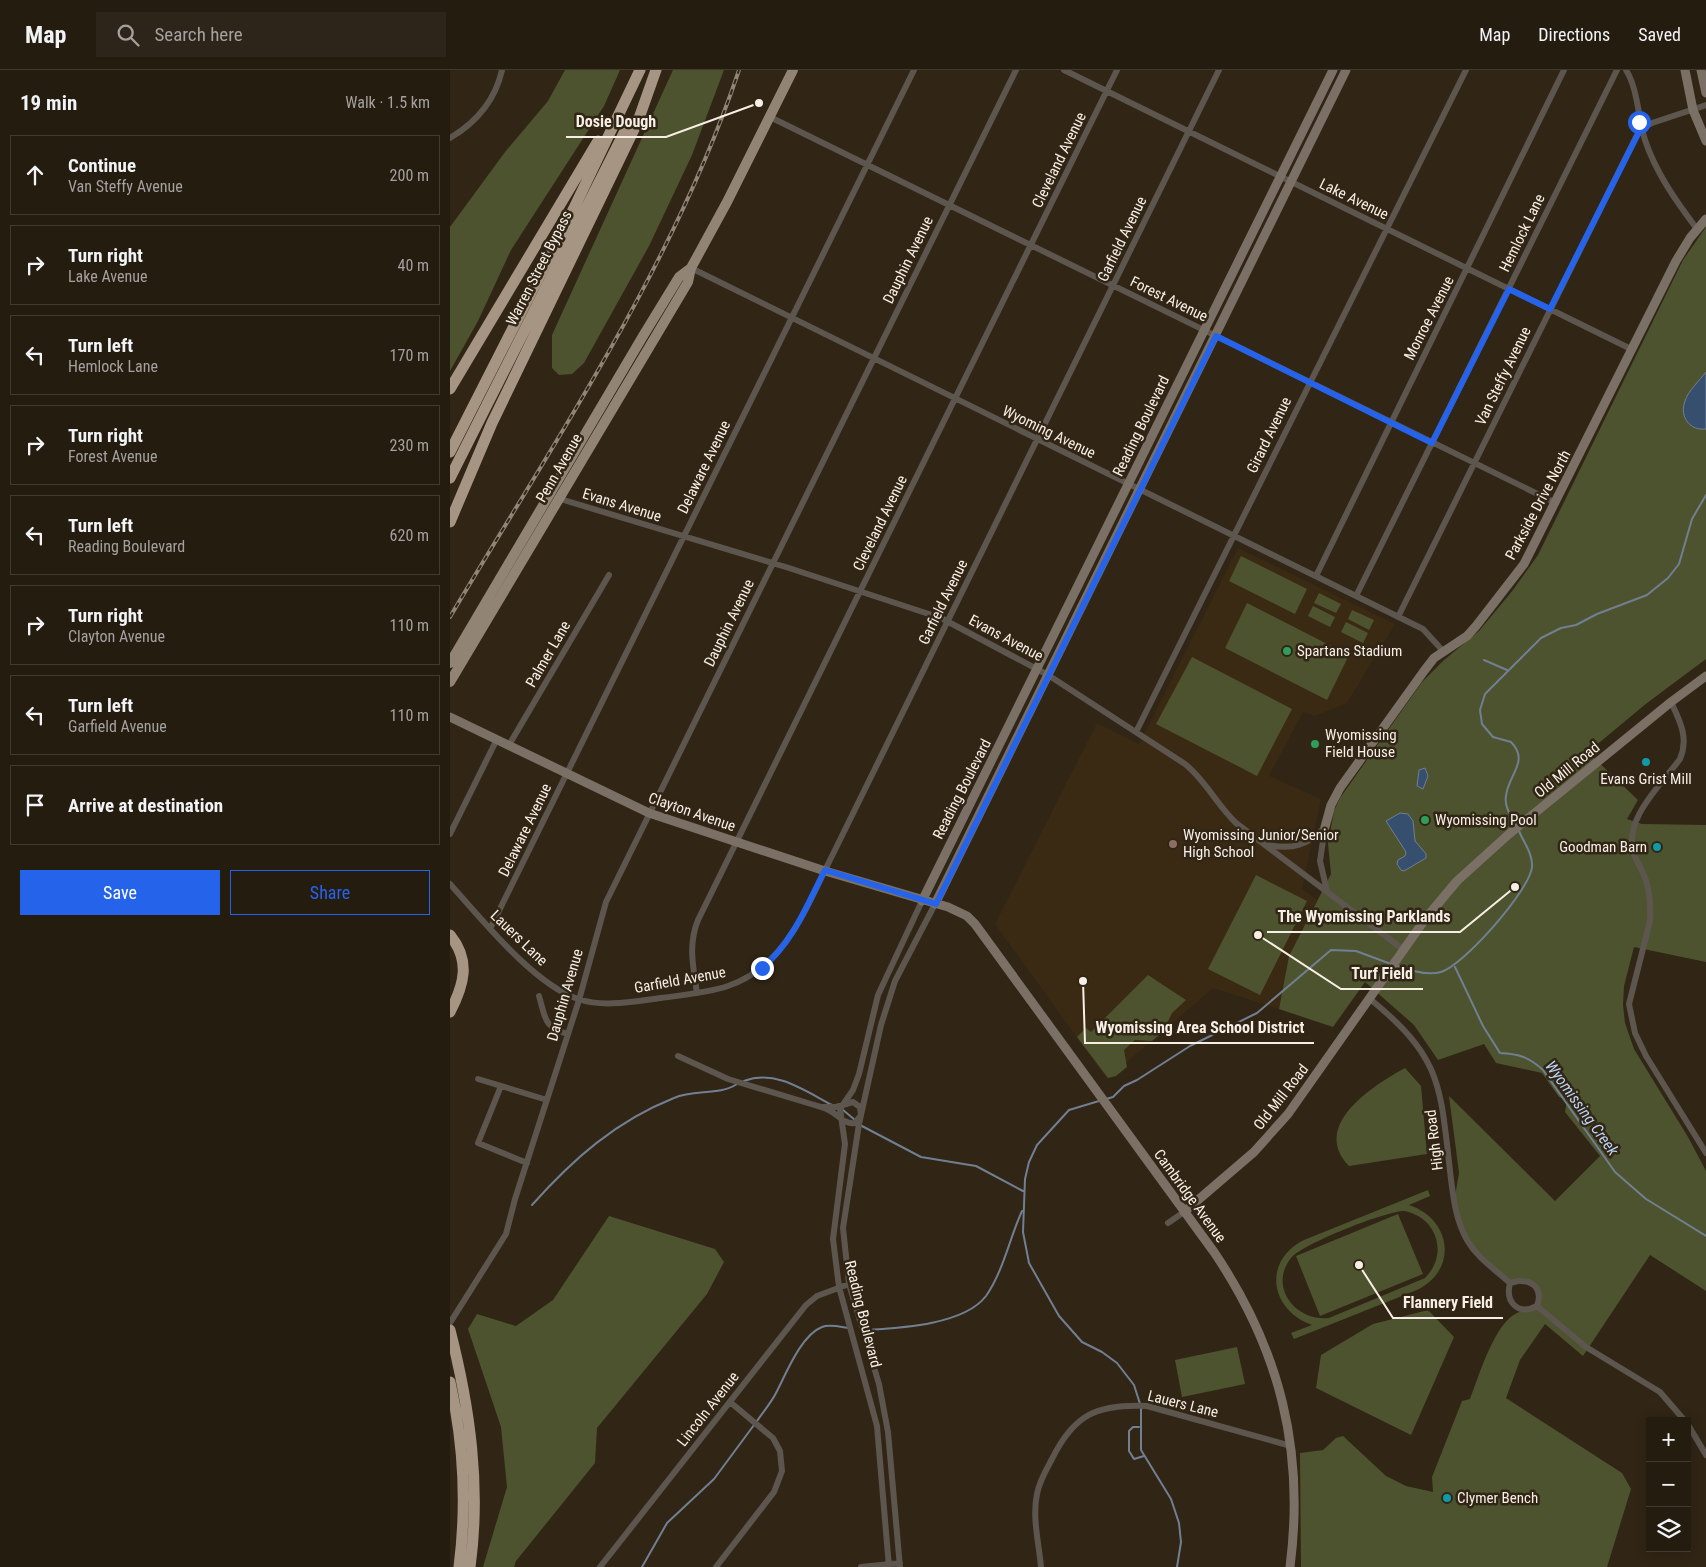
<!DOCTYPE html>
<meta charset="utf-8">
<style>
body{margin:0;font-family:"Roboto Condensed",sans-serif;background:#2d2519;color:#f1f3f6}
.controls{position:absolute;right:15px;bottom:15px;display:grid;overflow:hidden;border-radius:0px;box-shadow:0 2px 12px #0003}
.controls button{width:45px;height:45px;display:grid;place-items:center;padding:0;border:0;border-bottom:1px solid #423a30;background:#251c10;color:#f1f3f6;font:25px sans-serif}
.stop{position:absolute;width:15px;height:15px;margin:-11px;border:4px solid #2563eb;border-radius:50%;background:#fff}
.stop.end{background:#2563eb;border-color:#fff;box-shadow:0 1px 5px #0008}
.list{margin:0;padding:0;list-style:none}
h2{display:flex;justify-content:space-between;align-items:center;height:65px;margin:0;padding:0 20px;font-size:21px}
h2 small{font-size:16px;font-weight:400;color:#a3a19f}
.list li{display:grid;grid-template-columns:32px 1fr auto;gap:15px;align-items:center;box-sizing:border-box;height:80px;margin:0 10px 10px;padding:0 10px;border:1px solid #423a30;border-radius:0px}
.list b{display:block;font-size:19px;white-space:nowrap}
.list p{margin:0;font-size:16px;white-space:nowrap;color:#a3a19f}
.list em{font-size:16px;font-style:normal;color:#a3a19f}
.actions{display:flex;gap:10px;padding:15px 20px}
.actions a{flex:1;padding:11px 0;border:1px solid #2563eb;border-radius:0px;text-align:center;font-size:18px;color:#2563eb}
.actions .main{background:#2563eb;color:#fff}
.icon{flex:none;width:28px;height:28px;fill:none;stroke:currentColor;stroke-width:2;stroke-linecap:round;stroke-linejoin:round}
.map{position:relative;flex:none;width:1256px;height:1497px;overflow:hidden}
header{display:flex;align-items:center;gap:30px;box-sizing:border-box;height:70px;padding:0 25px;background:#251c10;border-bottom:1px solid #423a30}
header strong{font-size:24px}
nav{display:flex;gap:28px;margin-inline-start:auto;font-size:18px}
.search{width:350px;height:45px;background:#2d2519;display:flex;align-items:center;gap:12px;box-sizing:border-box;padding:0 18px;border-radius:0px;color:#a3a19f;font-size:19px}
main{display:flex}
aside{flex:1;background:#251c10}
.map>svg:first-child{display:block}
.built{fill:#3a2a13}
.green{fill:#4d532e;fill-rule:evenodd}
.water{fill:#374f6f;stroke:#717f92}
.lines{fill:none;stroke-linecap:round;stroke-linejoin:round}
.stream{stroke:#717f92;stroke-width:2}
.street{stroke:#5d564f;stroke-width:6}
.secondary{stroke:#7b7065;stroke-width:9}
.primary{stroke:#928475;stroke-width:10}
.highway{stroke:#a79584;stroke-width:11}
.rail-casing{stroke:#8f8578;stroke-width:4}
.rail{stroke:#312515;stroke-width:2;stroke-dasharray:5.5;stroke-linecap:butt}
.route{stroke:#2563eb;stroke-width:6}
.leisure-dot{fill:#2e9e5b;stroke:#312515;stroke-width:2}
.culture-dot{fill:#0f9aa8;stroke:#312515;stroke-width:2}
.education-dot{fill:#8d6e63;stroke:#312515;stroke-width:2}
.labels{text-anchor:middle;dominant-baseline:central;stroke-width:5;stroke-linejoin:round;paint-order:stroke}
.street-label{font-size:15px;fill:#f7efe5;stroke:#312515}
.poi-label{font-size:15px;fill:#f7efe5;stroke:#312515;text-anchor:start}
.water-label{font-size:16px;font-style:italic;fill:#bad3f5;stroke:#312515}
.leader{fill:none;stroke:#f7efe5;stroke-width:2}
.callout-dot{fill:#f7efe5;stroke:#312515;stroke-width:2}
.callout-label{font-size:16px;text-anchor:middle;font-weight:bold;fill:#f7efe5;stroke:#312515;stroke-width:5;stroke-linejoin:round;paint-order:stroke}
</style>
<header>
<strong>Map</strong>
<div class="search"><svg class="icon" aria-label="search" viewBox="0 0 24 24"><circle cx="10" cy="10" r="6"/><path d="M15 15l6 6"/></svg>Search here</div>
<nav><a>Map</a><a>Directions</a><a>Saved</a></nav>
</header>
<main>
<aside>
<h2>19 min<small>Walk · 1.5 km</small></h2>
<ul class="list">
<li><svg class="icon" aria-label="ahead" viewBox="0 0 24 24"><path d="M12 20V5M6 11l6-6 6 6"/></svg><div><b>Continue</b><p>Van Steffy Avenue</p></div><em>200 m</em></li>
<li><svg class="icon" aria-label="right" viewBox="0 0 24 24"><path d="M7 20v-9h11M14 6l5 5-5 5"/></svg><div><b>Turn right</b><p>Lake Avenue</p></div><em>40 m</em></li>
<li><svg class="icon" aria-label="left" viewBox="0 0 24 24"><path d="M17 20v-9H6M10 6l-5 5 5 5"/></svg><div><b>Turn left</b><p>Hemlock Lane</p></div><em>170 m</em></li>
<li><svg class="icon" aria-label="right" viewBox="0 0 24 24"><path d="M7 20v-9h11M14 6l5 5-5 5"/></svg><div><b>Turn right</b><p>Forest Avenue</p></div><em>230 m</em></li>
<li><svg class="icon" aria-label="left" viewBox="0 0 24 24"><path d="M17 20v-9H6M10 6l-5 5 5 5"/></svg><div><b>Turn left</b><p>Reading Boulevard</p></div><em>620 m</em></li>
<li><svg class="icon" aria-label="right" viewBox="0 0 24 24"><path d="M7 20v-9h11M14 6l5 5-5 5"/></svg><div><b>Turn right</b><p>Clayton Avenue</p></div><em>110 m</em></li>
<li><svg class="icon" aria-label="left" viewBox="0 0 24 24"><path d="M17 20v-9H6M10 6l-5 5 5 5"/></svg><div><b>Turn left</b><p>Garfield Avenue</p></div><em>110 m</em></li>
<li><svg class="icon" aria-label="arrive" viewBox="0 0 24 24"><path d="M6 21V4h12l-3 4 3 4H6"/></svg><div><b>Arrive at destination</b></div></li>
</ul>
<div class="actions"><a class="main">Save</a><a>Share</a></div>
</aside>
<div class="map">
<svg width="1256" height="1497" viewBox="0 0 1256 1497">
<rect width="100%" height="100%" fill="#312515"/>
<path class="built" d="M788,478L945,554L897,633L865,646L853,642L819,706L871,729L852,819L867,830L839,886L829,939L763,918L657,1009L545,854L647,653L689,674Z"/>
<path class="green" d="M115,0H170L154,36L61,180L28,251L0,301V157L55,82L98,31Z
M223,0H274L242,85L199,176L134,293L122,304L109,305L102,298V265Z
M1256,157V589L1197,633L1138,682L1188,730L1177,749L1192,754L1256,755V892L1184,877L1174,916L1173,935L1175,953L1184,979L1238,1067L1256,1101V1221L1200,1185L1133,1286L1095,1254L1070,1290L1056,1328L1172,1403L1181,1419L1157,1497H851L850,1383L873,1380L886,1368L893,1366L936,1406L956,1416L983,1422L982,1407L1012,1331L1020,1329C1029,1307 1048,1238 1077,1241L1089,1231L1082,1213H1060L1021,1176L1004,1132L1009,1103L999,1026L1105,1131L1150,1086L1115,1042L1117,1030L1109,1027L1092,1003L1046,993L1034,974L988,990L964,955L915,912L883,957L829,939L839,886L881,804L878,774L884,741L890,728L972,612L994,590L1029,561L1063,520L1088,485L1233,190Z
M791,486L857,519L845,544L779,511Z
M869,523L891,534L886,543L864,533Z
M797,533L899,585L877,630L775,578Z
M863,536L885,547L880,557L858,546Z
M902,540L924,550L919,560L898,549Z
M896,552L918,563L913,573L891,562Z
M742,587L842,639L807,706L706,654Z
M806,805L857,831L810,925L758,899Z
M698,905L736,930L722,943L713,962L702,971L685,970L674,980L677,997L666,1006L658,1008L627,967L636,958L641,962Z
M955,998L971,1016L977,1084L899,1096C860,1056 922,1016 955,998Z
M978,1120L980,1126L959,1135C1001,1149 1009,1199 967,1220L844,1269L841,1263L862,1255C820,1240 812,1191 854,1170ZM954,1141C987,1147 999,1184 975,1208L879,1248C846,1252 818,1217 841,1188C852,1174 936,1141 954,1141Z
M948,1144L973,1204L870,1246L846,1186Z
M159,1146L265,1179L274,1192L257,1224L147,1358L145,1393L66,1491L64,1497H33L57,1417L51,1357L18,1259L27,1244L66,1256L103,1230Z
M978,1240L1004,1267L961,1365L866,1318L871,1285L923,1254Z
M787,1277L795,1314L732,1327L725,1290Z"/>
<path class="water" d="M1256,302V359C1240,361 1229,347 1235,331C1238,321 1250,310 1256,302Z
M975,698L978,706L973,719L967,716L969,700Z
M950,743L958,744L963,751L965,771L976,784V788L954,801L951,800L947,794L948,790L955,786L956,782L936,751Z"/>
<g class="lines">
<path class="stream" d="M1034,590L1057,600
M1065,755C1061,746 1054,736 1056,726C1058,705 1080,691 1061,672L1043,667L1032,654L1030,640L1035,624L1091,568L1111,558L1126,555L1147,544L1197,525L1218,508L1229,494L1242,449L1256,425
M945,895C958,900 978,906 991,902C1013,896 1080,820 1082,797C1083,784 1074,773 1069,761
M1005,897L1033,956L1050,983C1069,984 1079,987 1093,1000L1165,1102L1196,1129L1256,1166
M294,1011C326,999 355,1021 382,1035
M656,1029L663,1027L674,1016L687,1010L740,976L807,943L881,880L906,881L941,894
M649,1031L619,1040L587,1075L579,1092L575,1109L573,1162L579,1193L609,1246L632,1272L652,1282L667,1293L684,1315L691,1337V1380L721,1429L729,1453L731,1472L727,1497
M393,1040L405,1050
M410,1055L471,1087L526,1096L573,1121
M82,1135C123,1089 166,1051 224,1028C244,1019 269,1026 287,1014
M416,1260C449,1258 514,1255 536,1226C553,1202 560,1167 572,1141
M307,1351C313,1342 321,1333 326,1323C336,1304 351,1265 372,1257C379,1254 391,1257 399,1258
M689,1357H683L679,1361V1381L684,1389L694,1386
M192,1497L217,1453L264,1409L304,1355"/>
<path class="street" d="M614,0L1183,280
M1176,0C1188,19 1188,48 1195,70C1206,103 1226,131 1247,159
M320,47L1106,433
M0,68C27,52 45,31 52,0
M241,198L973,559L993,581
M107,428L339,498L491,548L598,605L735,694C756,711 767,735 786,753L954,880
M866,506L1114,0
M906,526L1167,0
M948,547L1185,69L1191,58L1202,53L1256,35
M1221,632C1230,651 1239,668 1230,689C1211,715 1172,750 1184,785C1186,790 1189,794 1191,799C1200,815 1201,833 1200,851L1179,934L1185,963L1196,986L1256,1083
M686,662L1016,0
M59,675L159,505
M875,757L870,791L877,821
M0,764L47,669
M819,775C842,780 858,775 874,758
M0,814C32,849 83,914 128,929C154,938 186,931 211,928C233,925 257,923 278,916C337,896 357,835 383,784L769,0
M40,859L464,0
M247,923C243,897 238,874 248,850L667,0
M89,926C96,949 93,956 117,964
M920,929C991,987 990,1013 1000,1101C1003,1125 1005,1149 1017,1170C1028,1189 1045,1199 1060,1213
M228,986L278,1009L371,1037C386,1040 392,1055 405,1053L411,1045L410,1037L403,1032L386,1037H371
M28,1009L97,1030
M51,1016L28,1073L77,1093
M718,1153L734,1142
M1068,1211C1084,1210 1093,1220 1087,1236C1068,1246 1055,1232 1060,1213Z
M1087,1236L1136,1277L1210,1322L1235,1351
M0,1253L56,1164L65,1129L129,930L156,832L566,0
M1237,1353L1256,1385
M150,1497L356,1235L367,1226L399,1214
M266,1497L324,1422L332,1401L330,1381L323,1368L280,1332
M411,1497L450,1493
M439,1497L427,1356L389,1217L383,1169L395,1074L390,1039L403,1020L409,1004L428,925L472,831
M450,1497L438,1362L429,1314L399,1214L393,1158L409,1054L431,955L445,911L485,834
M591,1497C589,1474 582,1447 587,1424C589,1412 596,1400 602,1389C624,1344 647,1334 697,1336L841,1376"/>
<path class="secondary" d="M1235,0L1243,40L1256,71
M1251,0L1256,23
M0,647L199,743L375,801L498,837L517,846L525,854L764,1182C830,1280 855,1380 840,1497
M875,757L881,735L890,718L974,601L984,588L1017,566L1026,556L1074,494L1226,191L1240,168L1256,149
M472,831L883,0
M485,834L896,0
M734,1142L804,1082L838,1044L976,848L1007,811L1059,764L1221,632L1256,606"/>
<path class="primary" d="M0,593L193,266L229,207L241,198
M0,612L238,212L241,198L277,132L343,0"/>
<path class="highway" d="M0,319L148,71
M0,382L124,138L190,0
M0,408L178,55
M0,452L42,353L188,51L206,0
M0,865C21,891 14,915 0,942
M0,1260C20,1338 31,1417 20,1497
M0,1312C14,1374 17,1434 9,1497"/>
<defs>
<path id="rail" d="M0,547C105,370 223,197 289,0"/>
</defs>
<use href="#rail" class="rail-casing"/>
<use href="#rail" class="rail"/>
</g>
<g class="lines">
<path class="route" d="M312,898C343,872 357,835 375,800L486,834L766,266L982,373L1059,219L1100,239L1191,58L1189,52"/>
</g>
<g class="leisure-dot">
<circle cx="837" cy="581" r="5"/>
<circle cx="865" cy="674" r="5"/>
<circle cx="975" cy="750" r="5"/>
</g>
<g class="culture-dot">
<circle cx="1196" cy="692" r="5"/>
<circle cx="1207" cy="777" r="5"/>
<circle cx="997" cy="1428" r="5"/>
</g>
<circle class="education-dot" cx="723" cy="774" r="5"/>
<g class="labels">
<g class="street-label">
<text transform="translate(609 90) rotate(-64)">Cleveland Avenue</text>
<text transform="translate(904 129) rotate(26)">Lake Avenue</text>
<text transform="translate(1072 163) rotate(-64)">Hemlock Lane</text>
<text transform="translate(672 169) rotate(-64)">Garfield Avenue</text>
<text transform="translate(458 190) rotate(-64)">Dauphin Avenue</text>
<text transform="translate(89 198) rotate(-63)">Warren Street Bypass</text>
<text transform="translate(719 229) rotate(26)">Forest Avenue</text>
<text transform="translate(979 248) rotate(-63)">Monroe Avenue</text>
<text transform="translate(1053 306) rotate(-64)">Van Steffy Avenue</text>
<text transform="translate(691 356) rotate(-64)">Reading Boulevard</text>
<text transform="translate(599 362) rotate(26)">Wyoming Avenue</text>
<text transform="translate(819 365) rotate(-64)">Girard Avenue</text>
<text transform="translate(254 397) rotate(-64)">Delaware Avenue</text>
<text transform="translate(109 398) rotate(-60)">Penn Avenue</text>
<text transform="translate(172 435) rotate(17)">Evans Avenue</text>
<text transform="translate(1088 435) rotate(-62)">Parkside Drive North</text>
<text transform="translate(430 453) rotate(-64)">Cleveland Avenue</text>
<text transform="translate(493 532) rotate(-64)">Garfield Avenue</text>
<text transform="translate(279 553) rotate(-64)">Dauphin Avenue</text>
<text transform="translate(556 568) rotate(28)">Evans Avenue</text>
<text transform="translate(98 584) rotate(-60)">Palmer Lane</text>
<text transform="translate(1117 700) rotate(-39)">Old Mill Road</text>
<text transform="translate(512 719) rotate(-63)">Reading Boulevard</text>
<text transform="translate(242 742) rotate(19)">Clayton Avenue</text>
<text transform="translate(75 760) rotate(-64)">Delaware Avenue</text>
<text transform="translate(69 868) rotate(44)">Lauers Lane</text>
<text transform="translate(230 910) rotate(-10)">Garfield Avenue</text>
<text transform="translate(115 925) rotate(-74)">Dauphin Avenue</text>
<text transform="translate(831 1027) rotate(-52)">Old Mill Road</text>
<text transform="translate(984 1070) rotate(-97)">High Road</text>
<text transform="translate(740 1126) rotate(54)">Cambridge Avenue</text>
<text transform="translate(413 1244) rotate(76)">Reading Boulevard</text>
<text transform="translate(733 1334) rotate(14)">Lauers Lane</text>
<text transform="translate(258 1339) rotate(-52)">Lincoln Avenue</text>
</g>
<g class="poi-label">
<text x="847" y="581">Spartans Stadium</text>
<text x="875" y="665">Wyomissing<tspan x="875" dy="17">Field House</tspan></text>
<text x="1196" y="709" text-anchor="middle">Evans Grist Mill</text>
<text x="985" y="750">Wyomissing Pool</text>
<text x="733" y="765">Wyomissing Junior/Senior<tspan x="733" dy="17">High School</tspan></text>
<text x="1197" y="777" text-anchor="end">Goodman Barn</text>
<text x="1007" y="1428">Clymer Bench</text>
</g>
<g class="water-label">
<text transform="translate(1132 1038) rotate(54)">Wyomissing Creek</text>
</g>
</g>
<path class="leader" d="M309 33L216 67H116M1065 817L1010 862H817M808 865L891 919H973M633 911L635 973H864M909 1195L943 1248H1053"/>
<g class="callout-dot">
<circle cx="309" cy="33" r="5"/>
<circle cx="1065" cy="817" r="5"/>
<circle cx="808" cy="865" r="5"/>
<circle cx="633" cy="911" r="5"/>
<circle cx="909" cy="1195" r="5"/>
</g>
<g class="callout-label">
<text x="166" y="57">Dosie Dough</text>
<text x="914" y="852">The Wyomissing Parklands</text>
<text x="932" y="909">Turf Field</text>
<text x="750" y="963">Wyomissing Area School District</text>
<text x="998" y="1238">Flannery Field</text>
</g>
</svg>
<div class="controls">
<button>+</button>
<button>−</button>
<button><svg class="icon" aria-label="layers" viewBox="0 0 24 24"><path d="M12 4l9 5-9 5-9-5zM3 14l9 5 9-5"/></svg></button>
</div>
<div class="stop" style="left:1189px;top:52px"></div>
<div class="stop end" style="left:312px;top:898px"></div>
</div>
</main>
